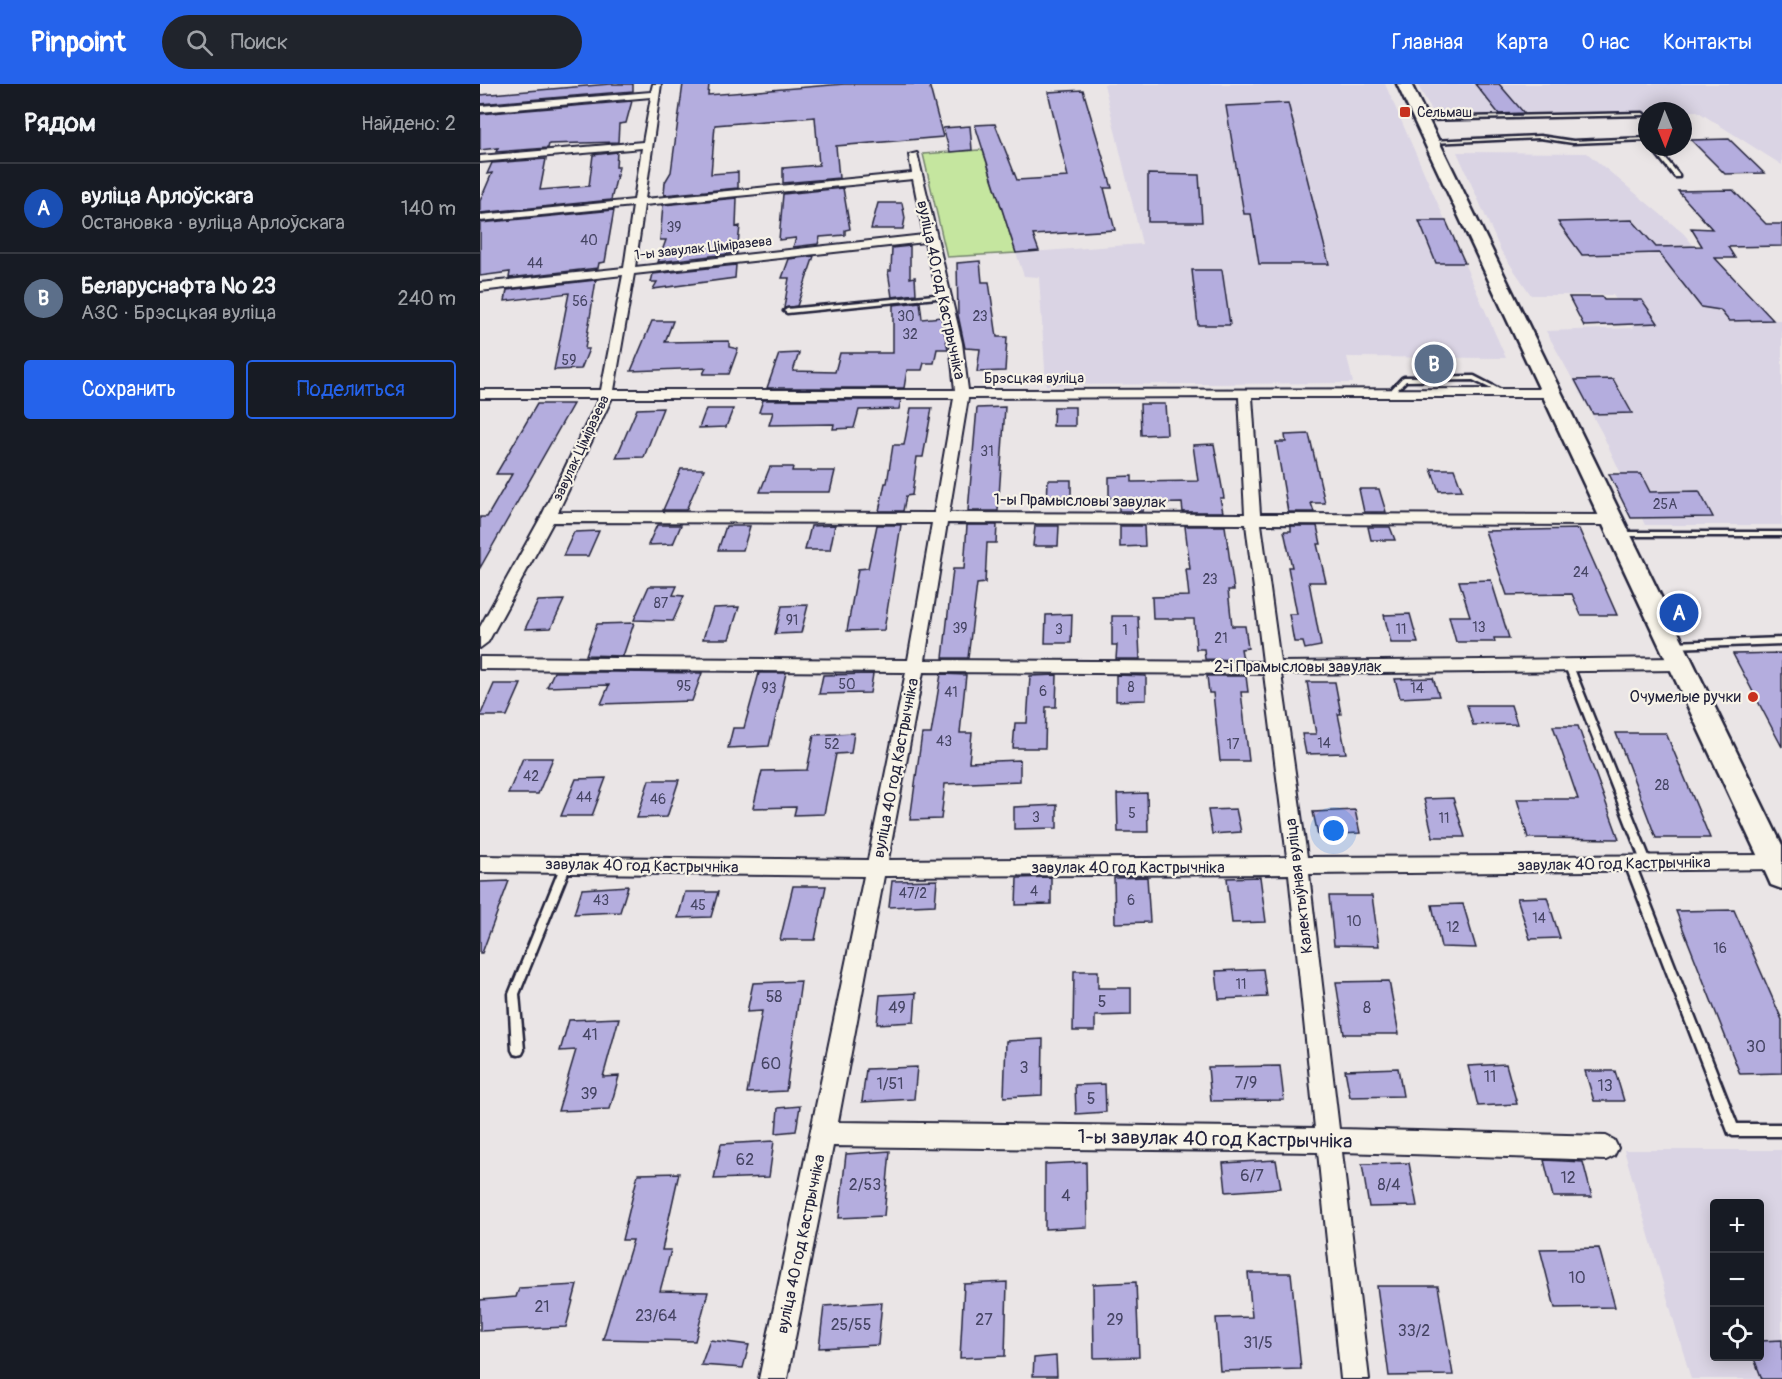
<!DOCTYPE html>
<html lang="ru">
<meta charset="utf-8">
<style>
body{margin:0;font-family:Pangolin,sans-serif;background:#20242c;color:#f1f3f6}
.controls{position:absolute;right:18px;bottom:18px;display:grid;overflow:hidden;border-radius:6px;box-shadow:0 3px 15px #0003}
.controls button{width:54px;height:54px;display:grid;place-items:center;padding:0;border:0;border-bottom:2px solid #363941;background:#171b24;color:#f1f3f6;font:30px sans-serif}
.compass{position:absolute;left:1158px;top:18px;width:54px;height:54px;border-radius:50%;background:#171b24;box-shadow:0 3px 15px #0003;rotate:179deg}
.you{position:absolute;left:854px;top:747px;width:21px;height:21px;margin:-15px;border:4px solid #fff;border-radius:50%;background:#1a73e8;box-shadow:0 0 0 9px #1a73e833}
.badge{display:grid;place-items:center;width:39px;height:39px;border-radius:50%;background:#2563eb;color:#fff;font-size:20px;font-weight:700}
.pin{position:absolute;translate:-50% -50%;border:3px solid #fff;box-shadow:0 2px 6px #0006}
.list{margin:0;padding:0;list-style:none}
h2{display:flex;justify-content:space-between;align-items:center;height:78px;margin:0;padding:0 24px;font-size:26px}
h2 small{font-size:20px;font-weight:400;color:#9ea1a6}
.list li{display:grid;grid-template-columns:39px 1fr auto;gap:18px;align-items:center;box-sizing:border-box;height:90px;padding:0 24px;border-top:2px solid #363941}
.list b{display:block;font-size:22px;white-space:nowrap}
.list p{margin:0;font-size:20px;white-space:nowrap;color:#9ea1a6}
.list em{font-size:20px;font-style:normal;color:#9ea1a6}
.actions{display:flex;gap:12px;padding:18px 24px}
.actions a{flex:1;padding:14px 0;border:2px solid #2563eb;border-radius:6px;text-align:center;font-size:21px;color:#2563eb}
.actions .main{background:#2563eb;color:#fff}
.icon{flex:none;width:33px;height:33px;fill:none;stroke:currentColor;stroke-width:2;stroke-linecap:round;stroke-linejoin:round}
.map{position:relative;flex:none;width:1302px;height:1295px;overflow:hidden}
header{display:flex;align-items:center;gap:36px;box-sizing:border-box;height:84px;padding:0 30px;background:#2563eb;color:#fff}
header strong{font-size:28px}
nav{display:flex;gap:33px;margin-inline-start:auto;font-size:21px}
.search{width:420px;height:54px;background:#20242c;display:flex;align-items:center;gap:15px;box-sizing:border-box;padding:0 21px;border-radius:33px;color:#9ea1a6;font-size:22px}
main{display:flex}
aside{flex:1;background:#171b24}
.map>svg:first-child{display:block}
.built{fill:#dad4e4;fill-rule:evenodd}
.green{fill:#c5e69f;stroke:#74846d;stroke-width:1.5}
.building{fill:#b4adde;stroke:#22223b;stroke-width:1.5}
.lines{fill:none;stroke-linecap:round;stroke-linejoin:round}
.lane-casing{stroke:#22223b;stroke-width:5}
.street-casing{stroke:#22223b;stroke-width:4}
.secondary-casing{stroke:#22223b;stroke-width:5}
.lane{fill:#f7f3e8;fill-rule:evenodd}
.street{fill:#f7f3e8;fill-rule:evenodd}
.secondary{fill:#f7f3e8;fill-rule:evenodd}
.poi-dot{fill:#c8321e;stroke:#f7f3e8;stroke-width:2}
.labels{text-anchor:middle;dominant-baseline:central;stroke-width:4.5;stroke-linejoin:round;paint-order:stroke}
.far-poi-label{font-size:14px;fill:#22223b;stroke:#f7f3e8;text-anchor:start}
.number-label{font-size:14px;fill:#464564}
.far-street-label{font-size:14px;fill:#22223b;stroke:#f7f3e8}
.street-label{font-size:16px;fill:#22223b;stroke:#f7f3e8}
.poi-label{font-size:16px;fill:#22223b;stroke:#f7f3e8;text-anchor:end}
.near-number-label{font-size:16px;fill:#464564}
.near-street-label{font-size:20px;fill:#22223b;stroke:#f7f3e8}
</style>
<header>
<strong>Pinpoint</strong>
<div class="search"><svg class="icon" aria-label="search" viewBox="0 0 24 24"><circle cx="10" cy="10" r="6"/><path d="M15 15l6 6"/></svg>Поиск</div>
<nav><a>Главная</a><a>Карта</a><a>О нас</a><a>Контакты</a></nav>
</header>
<main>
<aside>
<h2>Рядом<small>Найдено: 2</small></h2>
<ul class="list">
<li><span class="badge" style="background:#1a4fb4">A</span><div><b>вуліца Арлоўскага</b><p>Остановка · вуліца Арлоўскага</p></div><em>140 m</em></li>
<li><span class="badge" style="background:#5c6f8a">B</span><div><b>Беларуснафта № 23</b><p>АЗС · Брэсцкая вуліца</p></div><em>240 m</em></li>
</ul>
<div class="actions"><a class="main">Сохранить</a><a>Поделиться</a></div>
</aside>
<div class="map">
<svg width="1302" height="1295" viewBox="0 0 1302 1295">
<rect width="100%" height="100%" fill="#eae5e6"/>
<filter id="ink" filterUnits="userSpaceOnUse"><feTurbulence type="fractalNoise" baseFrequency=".0167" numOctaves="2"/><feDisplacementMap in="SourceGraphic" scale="12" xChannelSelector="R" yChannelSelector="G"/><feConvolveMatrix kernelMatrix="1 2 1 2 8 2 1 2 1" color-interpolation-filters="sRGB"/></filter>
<g filter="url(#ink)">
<path class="built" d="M624,0H905L1026,274L867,273L873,299L566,301L559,193L544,192L536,169L662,160Z
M937,0H1302V81L1217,27L960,31L954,30Z
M977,68L1107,69L1203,149L1254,209H1268L1293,236H1302V441H1165L1122,349L1066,247L1154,244L1133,211H1051L1021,167Z
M1144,1066H1302V1295H1211ZM1234,1120H1280V1272H1234Z"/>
<path class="green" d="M499,66L503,67L536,169L467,173L443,70Z"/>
<path class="building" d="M130,0H153V7L0,20V11Z
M203,0H229L228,11L364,0H449L463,53L356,62L359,94L303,99V84L339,81L335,33L235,41L231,90L258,88V104L184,111L185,98L191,88Z
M995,0H1019L1044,29L1019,30Z
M603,6L632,104H624L635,146L553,151L559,167L536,169L495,41L515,40L537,96L588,93L568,8Z
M152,17L146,39L139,40L138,58L69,60L68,64L16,68L18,64L0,66V30Z
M808,19L849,180H779L771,130H764L746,22Z
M490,42L492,66L470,68L463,44Z
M1249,55L1284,89L1245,90L1211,56Z
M137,68L136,83H139L131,116L0,129V117L12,89L7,90L12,79L66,75L60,106L109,102L113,71Z
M668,90L719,91L722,138H668Z
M363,104L370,145L365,146V151L340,153L338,160L313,163L316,154L299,156L303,110Z
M1253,106L1286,140H1302V162L1248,163L1255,174H1235L1293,236L1249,237L1240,226L1221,223L1179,169L1102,171L1078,138L1152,136L1176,163L1222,162L1211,144L1232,145L1198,107Z
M257,114L256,143L260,142L257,169L178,178L186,156H180L183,121Z
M398,119H422L425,134L423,145H391Z
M134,126L125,178L119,179L118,184L29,194L30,188L0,192V139Z
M939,137H966L985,179H956Z
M430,162V194L435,193L436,210L412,213L408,187H411L412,164Z
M334,172L317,222L304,224L309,194H302L309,175Z
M500,177L502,198H509L517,253H527L525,287L497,288L500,265L485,264L478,231L477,179Z
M256,181L255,194L173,205L177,198H171L173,190Z
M712,186H742L750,241H718Z
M116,196L105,265H109L101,285L74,286L89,209L25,217L27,206Z
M1089,213H1122L1124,216H1162L1178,239L1104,242Z
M440,218L442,235L461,233L468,265H457L454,279H444L442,286H427L424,304H287L299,270L319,269L313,287L355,288L360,269H413V221Z
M172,237H193L185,258L249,257V263L258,265L249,290H223L226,284L151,287Z
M1133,295L1152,329L1113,330L1095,296Z
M283,316H421L419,325L379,326L374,344L353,345L354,340L289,341L293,328H279Z
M57,320H93L0,484V433H7L32,390H16Z
M660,320H685L687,350L661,351Z
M525,323L518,427H488L497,324Z
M574,323H595V342H573Z
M183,324L164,373L136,374L157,325Z
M431,324H452L443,373H437L432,411L426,412L423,427H399L405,399H407L413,361H424Z
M226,325H253L246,343L219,344Z
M829,350L845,419H831L834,428H808L796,358H806L805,351Z
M734,360L744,414H740L743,428H703L702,419L663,420V427H639V414H629V393L652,392V398L718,397L713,361Z
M290,383H313L312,387H355L350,408H280Z
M201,385H224L206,426H183Z
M951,385H974L982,406L959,407Z
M1129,390H1161L1170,408L1219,407L1233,433L1151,434Z
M568,396H591V418L567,419Z
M879,405H899L906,428H884Z
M177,441H201L193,460L168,461Z
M355,441L350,466H325L331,442Z
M397,441H421L404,546L367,547L378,485L388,484Z
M487,441H517L516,459H507L505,499L497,500L488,574H463L473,485H484Z
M246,442H270L263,466H238Z
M555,442H579L578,462H553Z
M640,442H664L665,462L640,463Z
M705,442H745L754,506H748L752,542H765L768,564L761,565L763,576L725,575L724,565H716L714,535H673L672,513L709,512L706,485H710Z
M811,442H837L841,460H837L846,498H829L841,562L825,565L823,558H814L809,530H817L808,483H812L804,447H811Z
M888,443H910L915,456H891Z
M1099,445L1137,531H1101L1092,510L1027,511L1005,447Z
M119,447L108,472H83L94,448Z
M1011,496L1029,554H1014L1015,558H976L969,532H990L979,497Z
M169,502H197L193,511L204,512L193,537L154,536Z
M84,516L71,544L45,545L58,517Z
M328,521L321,549L295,550L302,522Z
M259,523L249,555H223L233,524Z
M592,530L591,559H565L566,531Z
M930,530L938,559H911L904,531Z
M632,532H658L660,575H636L637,561H632Z
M154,539L143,572L106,571L117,540Z
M1302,569V663L1253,570Z
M74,588H137L222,589L212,617L121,620L129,601L67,603Z
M279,589H306L289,662L248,664L253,644H264Z
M393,590L390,609L339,610L343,591Z
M461,590L486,591L480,649H492L489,678L540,676V697L465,700L461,735L430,736L442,650H451Z
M577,591L576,623H566L565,664H533L535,639H547L550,592Z
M636,591L666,592V616L636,617Z
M727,592H766L768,608H761L769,677H740L733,609H729Z
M953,594L959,612L920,614L915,595Z
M827,598H855L861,630H858L866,669L826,670L822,650H836Z
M14,600H41L27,632H0Z
M987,621H1031L1037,640L993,641Z
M1073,642H1098L1139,755L1048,754L1037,715H1098Z
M374,649L371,669L356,670L344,730L314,731L316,723L273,724L282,687L327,686L334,651Z
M1136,649H1186L1230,754H1176Z
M43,674H73L58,710H28Z
M126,694L112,732H81L96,695Z
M169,696H199L187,733L157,734Z
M667,709L668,748H638L637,710Z
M973,714L985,753H953L944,715Z
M577,721V744L534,745V723Z
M756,725L761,748L732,750L728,726Z
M875,726L880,749L838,751L833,728Z
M571,793V820L536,821L537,794Z
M667,793L670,838L635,839L634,794Z
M780,793L786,838L752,839L747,794Z
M457,796L455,821L409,823L412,797Z
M29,797L2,869H0V798Z
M148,802L140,828L94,830L102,805Z
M313,802H346L335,856H300Z
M205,808H238L231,833L198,834Z
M849,812H892L899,862L854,861Z
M1067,813L1080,854L1050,855L1037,814Z
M983,820L996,864L961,863L952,821Z
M1254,826L1302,936V989L1260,990L1196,827Z
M783,885L787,913L739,915L736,887Z
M594,887H618V904H651V931L615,932V947H593Z
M321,897L306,1007L267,1009L282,927L267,928L273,899Z
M909,897L919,950H864L856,898Z
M436,909L434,938L397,940L400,911Z
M139,934L123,993L139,992L130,1025L78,1027L96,966L80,967L89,936Z
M563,955L562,1011L524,1013L526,957Z
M1026,980L1037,1020L998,1022L988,982Z
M800,982L804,1016L731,1017L728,983Z
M437,983L434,1015L382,1018L386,985Z
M918,984L923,1012L870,1013L865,986Z
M1105,987H1135L1144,1017H1114Z
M625,1000L626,1028L596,1030L595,1001Z
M320,1022L316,1047L296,1049L298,1024Z
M294,1057L289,1093L234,1095L241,1060Z
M410,1067L404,1132L359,1134L366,1070Z
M796,1076L801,1104L746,1108L743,1079Z
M1064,1076L1103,1078L1112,1113H1073Z
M606,1078L607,1143L565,1145V1080Z
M929,1079L937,1122L889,1123L882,1080Z
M199,1089L182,1166H191L180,1207L228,1208L215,1257L123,1255L153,1156H142L158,1090Z
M1119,1164L1135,1223L1075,1224L1060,1165Z
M768,1189H811L821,1285L740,1287L736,1234L772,1233Z
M527,1198L525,1272L480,1274L484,1200Z
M656,1198L659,1273L614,1274L613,1200Z
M97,1201L86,1243L0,1247V1216L36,1213L39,1204Z
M897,1202H958L973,1291L909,1292Z
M402,1218L398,1261L339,1264L344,1222Z
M230,1256L269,1261L263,1284L221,1281Z
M1302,1256V1295H1282L1273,1272H1280V1257Z
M576,1272L577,1292H553L554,1274Z"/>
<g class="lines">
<defs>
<path id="lane" d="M1163,29L1165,31L941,36L939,35L941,34Z
M1060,52L1093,57L1167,54V56L1093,59L1060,54L952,59L950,58L952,57Z
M1171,63H1176L1199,91V93H1195Z
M465,210L468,212L467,213L307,229L304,227L307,225Z
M994,292L1027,309L1026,310H1022L993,296L926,297L913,310H909L908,309L922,294L924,293Z
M1135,448H1302V452H1135Z
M1302,554V560L1193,564L1189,561L1193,558Z
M1089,579L1093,582L1172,780L1171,783L1167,784L1163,783L1162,780L1085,582Z
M1150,776L1154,777L1155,780L1257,1040H1302V1052H1253L1249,1050L1145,780L1146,777Z
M86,777L90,778L91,781L39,910L44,966L42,970L38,971L34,970L32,966L29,910L81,781L82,778Z"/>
<path id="street" d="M173,0H181L165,115L432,89L429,71L437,69L482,259L488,306L1072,305L1079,309L1072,313H772L780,430L1132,431L1140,436L1132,441L781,440L800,578L1200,574L1209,580L1200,586L801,590L827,773L1296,771L1302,773V785L829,790L859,1045L1126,1052L1134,1056L1138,1064L1134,1072L1126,1076L862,1068L889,1295H861L838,1068L353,1062L307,1295H279L384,792L0,788V772L388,776L426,588L0,585V573L428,576L452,439L73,438L8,558L0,564V543L61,433L119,314H0V306H121L143,191L0,207V199L144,184L153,122L0,137V131L154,116L162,64L0,78V72L163,58L171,13L0,28V22L171,8ZM433,95L444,151L155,183L164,121ZM445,158L470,259L475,306H134L154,190ZM759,313L765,430L469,429L488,314ZM132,314H474L454,429L78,428ZM467,439L766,440L783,578L445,576ZM443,588L784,590L807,773L408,776ZM809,790L835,1044L358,1038L404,792Z"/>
<path id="secondary" d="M917,0H931L1302,761V805L1291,801L1287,792Z"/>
</defs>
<use href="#lane" class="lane-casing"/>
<use href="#street" class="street-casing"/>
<use href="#secondary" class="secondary-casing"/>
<use href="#lane" class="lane"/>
<use href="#street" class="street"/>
<use href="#secondary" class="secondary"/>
</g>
</g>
<g class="poi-dot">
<rect x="919" y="22" width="12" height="12" rx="3"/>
<circle cx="1273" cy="613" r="6"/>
</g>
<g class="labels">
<g class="far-poi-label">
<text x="937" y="28">Сельмаш</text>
</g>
<g class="number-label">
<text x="194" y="143">39</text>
<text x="109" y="156">40</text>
<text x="55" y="179">44</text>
<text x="100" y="217">56</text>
<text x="426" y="232">30</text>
<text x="500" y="232">23</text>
<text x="430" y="250">32</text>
<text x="89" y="276">59</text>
<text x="507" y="367">31</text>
<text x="1185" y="420">25А</text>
<text x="1101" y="488">24</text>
<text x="730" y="495">23</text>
<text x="181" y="519">87</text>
<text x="312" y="536">91</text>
<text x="999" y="543">13</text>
<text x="480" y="544">39</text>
<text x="579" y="545">3</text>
<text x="921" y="545">11</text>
<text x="645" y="546">1</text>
<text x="741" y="554">21</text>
<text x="367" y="600">50</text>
<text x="204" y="602">95</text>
<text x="651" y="603">8</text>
<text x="289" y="604">93</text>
<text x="937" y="604">14</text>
<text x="563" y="607">6</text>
<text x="471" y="608">41</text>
<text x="464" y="657">43</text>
<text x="844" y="659">14</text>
<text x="352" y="660">52</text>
<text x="753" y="660">17</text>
<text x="51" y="692">42</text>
<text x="1182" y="701">28</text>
<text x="104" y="713">44</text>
<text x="178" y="715">46</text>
<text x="652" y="729">5</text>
<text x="556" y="733">3</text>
<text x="964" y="734">11</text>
<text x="554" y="807">4</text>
<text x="433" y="809">47/2</text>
<text x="121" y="816">43</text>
<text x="651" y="816">6</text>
<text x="218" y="821">45</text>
<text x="1059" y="834">14</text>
<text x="874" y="837">10</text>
<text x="973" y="843">12</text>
<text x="1240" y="864">16</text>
<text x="761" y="900">11</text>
</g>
<g class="far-street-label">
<text transform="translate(223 164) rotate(-6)">1-ы завулак Ціміразева</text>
<text x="554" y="294">Брэсцкая вуліца</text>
<text transform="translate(101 364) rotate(-65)">завулак Ціміразева</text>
</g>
<g class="street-label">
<text transform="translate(461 206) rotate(78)">вуліца 40 год Кастрычніка</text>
<text transform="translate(600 417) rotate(1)">1-ы Прамысловы завулак</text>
<text x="818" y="583">2-і Прамысловы завулак</text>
<text transform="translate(416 684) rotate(-79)">вуліца 40 год Кастрычніка</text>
<text transform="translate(1134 780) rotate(-1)">завулак 40 год Кастрычніка</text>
<text transform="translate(162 782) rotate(1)">завулак 40 год Кастрычніка</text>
<text x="648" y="784">завулак 40 год Кастрычніка</text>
<text transform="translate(819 802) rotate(-97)">Калектыўная вуліца</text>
<text transform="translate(321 1160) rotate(-78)">вуліца 40 год Кастрычніка</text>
</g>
<g class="poi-label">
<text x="1261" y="613">Очумелые ручки</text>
</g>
<g class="near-number-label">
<text x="294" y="913">58</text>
<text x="622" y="918">5</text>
<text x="417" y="924">49</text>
<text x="887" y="924">8</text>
<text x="110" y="951">41</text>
<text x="1276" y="963">30</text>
<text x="291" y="980">60</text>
<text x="544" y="984">3</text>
<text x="1010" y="993">11</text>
<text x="766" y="999">7/9</text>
<text x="410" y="1000">1/51</text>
<text x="1125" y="1002">13</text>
<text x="109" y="1010">39</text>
<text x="611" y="1015">5</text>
<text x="265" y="1076">62</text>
<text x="772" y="1092">6/7</text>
<text x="1088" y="1094">12</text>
<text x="385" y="1101">2/53</text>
<text x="909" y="1101">8/4</text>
<text x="586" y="1112">4</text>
<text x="1097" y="1194">10</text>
<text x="62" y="1223">21</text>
<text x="176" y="1232">23/64</text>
<text x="504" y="1236">27</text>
<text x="635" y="1236">29</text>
<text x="371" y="1241">25/55</text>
<text x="934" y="1247">33/2</text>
<text x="778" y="1259">31/5</text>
</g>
<g class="near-street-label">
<text transform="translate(735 1055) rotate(1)">1-ы завулак 40 год Кастрычніка</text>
</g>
</g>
</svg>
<div class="controls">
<button>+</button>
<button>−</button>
<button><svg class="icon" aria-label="locate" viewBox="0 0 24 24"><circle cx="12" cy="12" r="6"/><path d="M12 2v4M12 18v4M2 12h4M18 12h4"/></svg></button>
</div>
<svg class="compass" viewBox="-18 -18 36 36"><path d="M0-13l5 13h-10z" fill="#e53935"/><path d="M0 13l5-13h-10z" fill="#9ea1a6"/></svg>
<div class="you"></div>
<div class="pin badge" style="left:1199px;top:529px;background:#1a4fb4">A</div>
<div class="pin badge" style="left:954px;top:280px;background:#5c6f8a">B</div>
</div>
</main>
